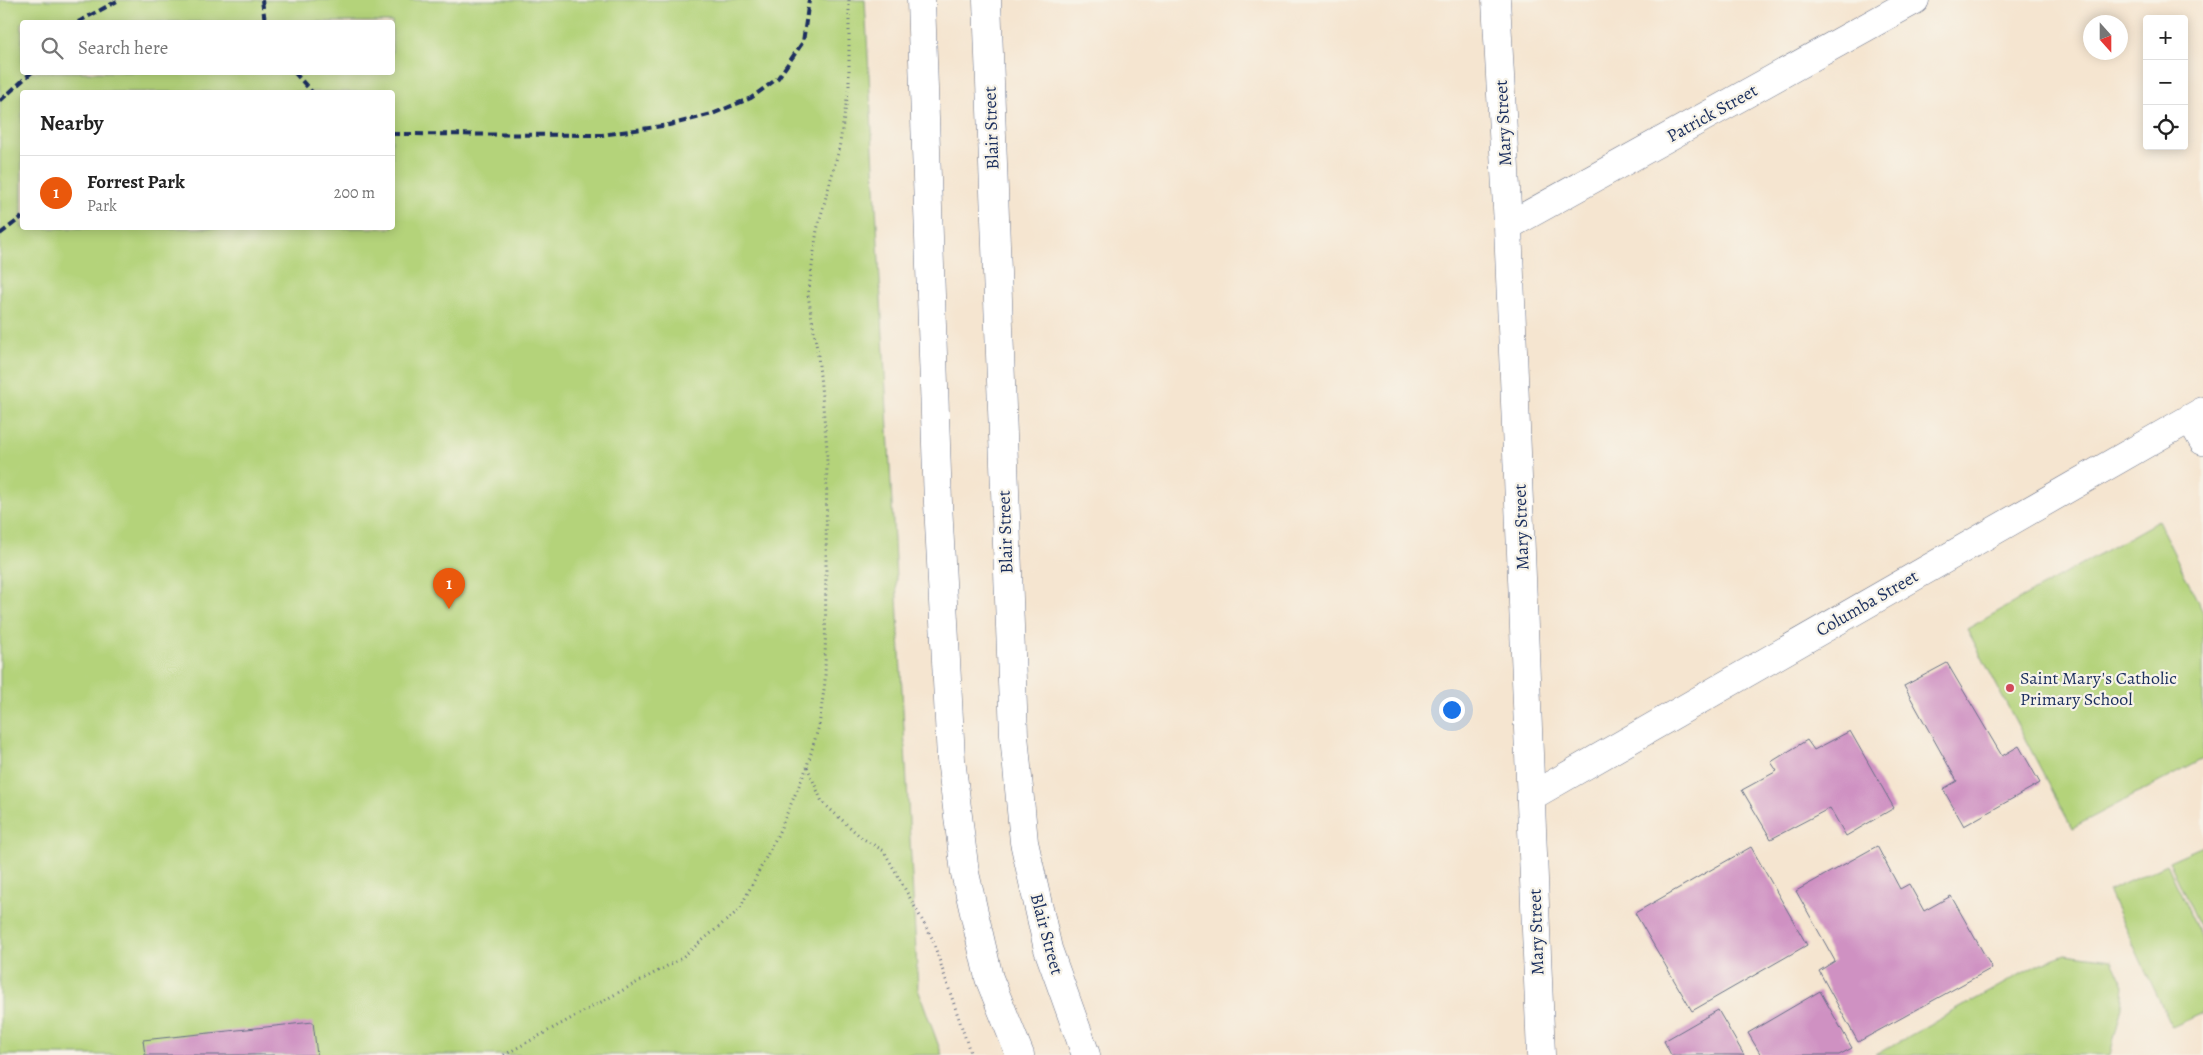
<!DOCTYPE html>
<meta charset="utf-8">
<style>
body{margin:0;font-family:Alegreya,serif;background:#f2f2f2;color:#222}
.controls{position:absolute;right:15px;top:15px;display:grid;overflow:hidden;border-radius:5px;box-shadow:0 2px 12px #0003}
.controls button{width:45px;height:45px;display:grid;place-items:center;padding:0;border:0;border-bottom:1px solid #e0e0e0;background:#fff;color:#222;font:25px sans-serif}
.compass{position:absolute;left:2083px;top:15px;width:45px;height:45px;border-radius:50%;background:#fff;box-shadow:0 2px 12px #0003;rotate:159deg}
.you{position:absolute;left:1451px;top:709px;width:18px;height:18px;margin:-12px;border:4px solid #fff;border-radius:50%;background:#1a73e8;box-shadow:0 0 0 8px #1a73e833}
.badge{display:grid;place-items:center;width:32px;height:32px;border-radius:50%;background:#ea580c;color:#fff;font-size:16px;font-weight:700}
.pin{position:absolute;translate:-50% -41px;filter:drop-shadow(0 1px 2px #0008)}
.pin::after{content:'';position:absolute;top:26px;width:18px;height:15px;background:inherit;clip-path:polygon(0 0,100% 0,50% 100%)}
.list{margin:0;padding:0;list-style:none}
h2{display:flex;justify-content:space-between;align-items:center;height:65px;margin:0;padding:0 20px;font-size:21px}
h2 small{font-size:16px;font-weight:400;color:#767676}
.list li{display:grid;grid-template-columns:32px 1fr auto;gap:15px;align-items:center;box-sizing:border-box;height:75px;padding:0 20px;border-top:1px solid #e0e0e0}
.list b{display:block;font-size:19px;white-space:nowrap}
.list p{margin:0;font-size:16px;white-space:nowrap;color:#767676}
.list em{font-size:16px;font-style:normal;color:#767676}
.icon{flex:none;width:28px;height:28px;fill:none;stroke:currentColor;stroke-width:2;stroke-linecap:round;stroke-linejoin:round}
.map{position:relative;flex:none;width:2203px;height:1055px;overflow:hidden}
.search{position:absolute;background:#fff;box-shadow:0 2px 12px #0003;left:20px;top:20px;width:375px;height:55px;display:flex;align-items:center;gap:12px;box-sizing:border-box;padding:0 18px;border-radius:5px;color:#767676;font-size:19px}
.panel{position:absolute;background:#fff;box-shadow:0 2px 12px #0003;left:20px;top:90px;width:375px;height:140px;border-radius:5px}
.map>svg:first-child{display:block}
.green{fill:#b4d37a;stroke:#68816c;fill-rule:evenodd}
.building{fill:#cf91c2}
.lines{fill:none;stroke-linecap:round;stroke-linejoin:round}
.minor-casing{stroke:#676f86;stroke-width:29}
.major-casing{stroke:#676f86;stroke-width:29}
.path{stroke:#676f86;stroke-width:3;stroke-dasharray:1 4;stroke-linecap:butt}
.minor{stroke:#fff;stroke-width:28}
.major{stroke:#fff;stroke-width:28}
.rail{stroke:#1b2f5e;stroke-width:4;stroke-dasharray:8 4;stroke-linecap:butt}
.poi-dot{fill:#d1495b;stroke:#f7f3e8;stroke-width:2}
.labels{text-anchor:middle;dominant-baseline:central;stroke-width:4.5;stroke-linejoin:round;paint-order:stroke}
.street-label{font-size:18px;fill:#1b2f5e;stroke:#f7f3e8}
.poi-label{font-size:18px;fill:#1b2f5e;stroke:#f7f3e8;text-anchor:start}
</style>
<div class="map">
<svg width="2203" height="1055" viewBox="0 0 2203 1055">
<rect width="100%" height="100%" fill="#f7f3e8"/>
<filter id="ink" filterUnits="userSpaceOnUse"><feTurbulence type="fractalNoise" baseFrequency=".02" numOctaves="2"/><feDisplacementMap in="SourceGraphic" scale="10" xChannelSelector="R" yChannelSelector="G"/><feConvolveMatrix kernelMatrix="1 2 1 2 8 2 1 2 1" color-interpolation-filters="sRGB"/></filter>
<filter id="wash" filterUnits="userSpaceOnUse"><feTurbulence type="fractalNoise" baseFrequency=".0096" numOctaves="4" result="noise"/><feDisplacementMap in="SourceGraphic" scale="20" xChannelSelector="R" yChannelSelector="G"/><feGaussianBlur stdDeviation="1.12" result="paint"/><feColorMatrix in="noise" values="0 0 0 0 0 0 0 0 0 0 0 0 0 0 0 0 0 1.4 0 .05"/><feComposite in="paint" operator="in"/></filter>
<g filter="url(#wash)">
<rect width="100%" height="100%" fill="#f5e5d0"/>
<path class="green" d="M0,0H865L918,989L942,1055H0ZM22,22H392V72H22ZM22,92H392V228H22Z
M2158,521L2203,612V759L2072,828L1967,629Z
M2203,846V934L2169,861Z
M2167,864L2203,942V1013L2172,1027L2108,891Z
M2065,954L2112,960L2124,986L2122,1007L2110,1055H1875L2039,964Z"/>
<g id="blocks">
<path class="building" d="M1947,663L2002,756L2019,746L2040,783L1964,826L1943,789L1957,781L1904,686Z
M1850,731L1894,808L1846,836L1830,808L1771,839L1742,790L1777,771L1771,762L1807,740L1814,750Z
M1877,846L1900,889L1909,884L1924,911L1951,896L1992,968L1858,1042L1819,971L1835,961L1796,891Z
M1751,847L1807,945L1692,1011L1635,913Z
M1820,991L1852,1048L1839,1055H1761L1748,1033Z
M1718,1010L1744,1055H1671L1664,1041Z
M313,1022L317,1055H145L143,1040Z"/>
</g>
</g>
<g filter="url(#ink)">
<use href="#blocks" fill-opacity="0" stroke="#676f86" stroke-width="1"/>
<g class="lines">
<defs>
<path id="minor" d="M1496,0L1508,226L1541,1055
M1508,226L1915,0
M2190,418L2203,441
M1532,796L2203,411"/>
<path id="major" d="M921,0L938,503L951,759L965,873L989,978L1020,1055
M987,0L1014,735L1024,842L1048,949L1086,1055"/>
</defs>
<use href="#minor" class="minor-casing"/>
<use href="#major" class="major-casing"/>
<path class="path" d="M849,0V86L839,149L817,230L808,295L818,355L827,448L825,682L819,726L807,766L822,802L862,838L884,851L932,938L971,1055
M504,1055L680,959L739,910L778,834L807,767"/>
<use href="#minor" class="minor"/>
<use href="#major" class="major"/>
<path class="rail" d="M262,0L265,22
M78,22L119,0
M294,72L312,92
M0,101L32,72
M392,134L602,135L669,125L712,114L751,98L778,78L803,42L809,0
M0,234L22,217"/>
</g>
</g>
<circle class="poi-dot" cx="2010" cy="688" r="5"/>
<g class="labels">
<g class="street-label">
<text transform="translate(1712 113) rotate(-29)">Patrick Street</text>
<text transform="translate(1503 123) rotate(-93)">Mary Street</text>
<text transform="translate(991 128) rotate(-92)">Blair Street</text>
<text transform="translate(1521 527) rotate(-92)">Mary Street</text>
<text transform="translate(1005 532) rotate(-92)">Blair Street</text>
<text transform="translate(1867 603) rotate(-30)">Columba Street</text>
<text transform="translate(1536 932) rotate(-92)">Mary Street</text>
<text transform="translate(1047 934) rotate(75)">Blair Street</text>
</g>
<g class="poi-label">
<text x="2020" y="678">Saint Mary's Catholic<tspan x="2020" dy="21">Primary School</tspan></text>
</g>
</g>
</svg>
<div class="controls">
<button>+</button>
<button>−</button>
<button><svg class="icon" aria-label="locate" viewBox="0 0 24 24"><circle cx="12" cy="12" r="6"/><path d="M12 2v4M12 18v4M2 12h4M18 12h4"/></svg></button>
</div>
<svg class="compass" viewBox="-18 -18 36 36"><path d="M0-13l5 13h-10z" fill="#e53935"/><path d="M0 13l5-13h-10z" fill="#767676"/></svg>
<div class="you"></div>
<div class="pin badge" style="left:449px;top:609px">1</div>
<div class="search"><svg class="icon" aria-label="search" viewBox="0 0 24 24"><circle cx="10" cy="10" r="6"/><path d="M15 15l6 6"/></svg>Search here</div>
<section class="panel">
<h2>Nearby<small></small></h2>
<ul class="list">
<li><span class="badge">1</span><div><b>Forrest Park</b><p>Park</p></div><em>200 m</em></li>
</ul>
</section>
</div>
